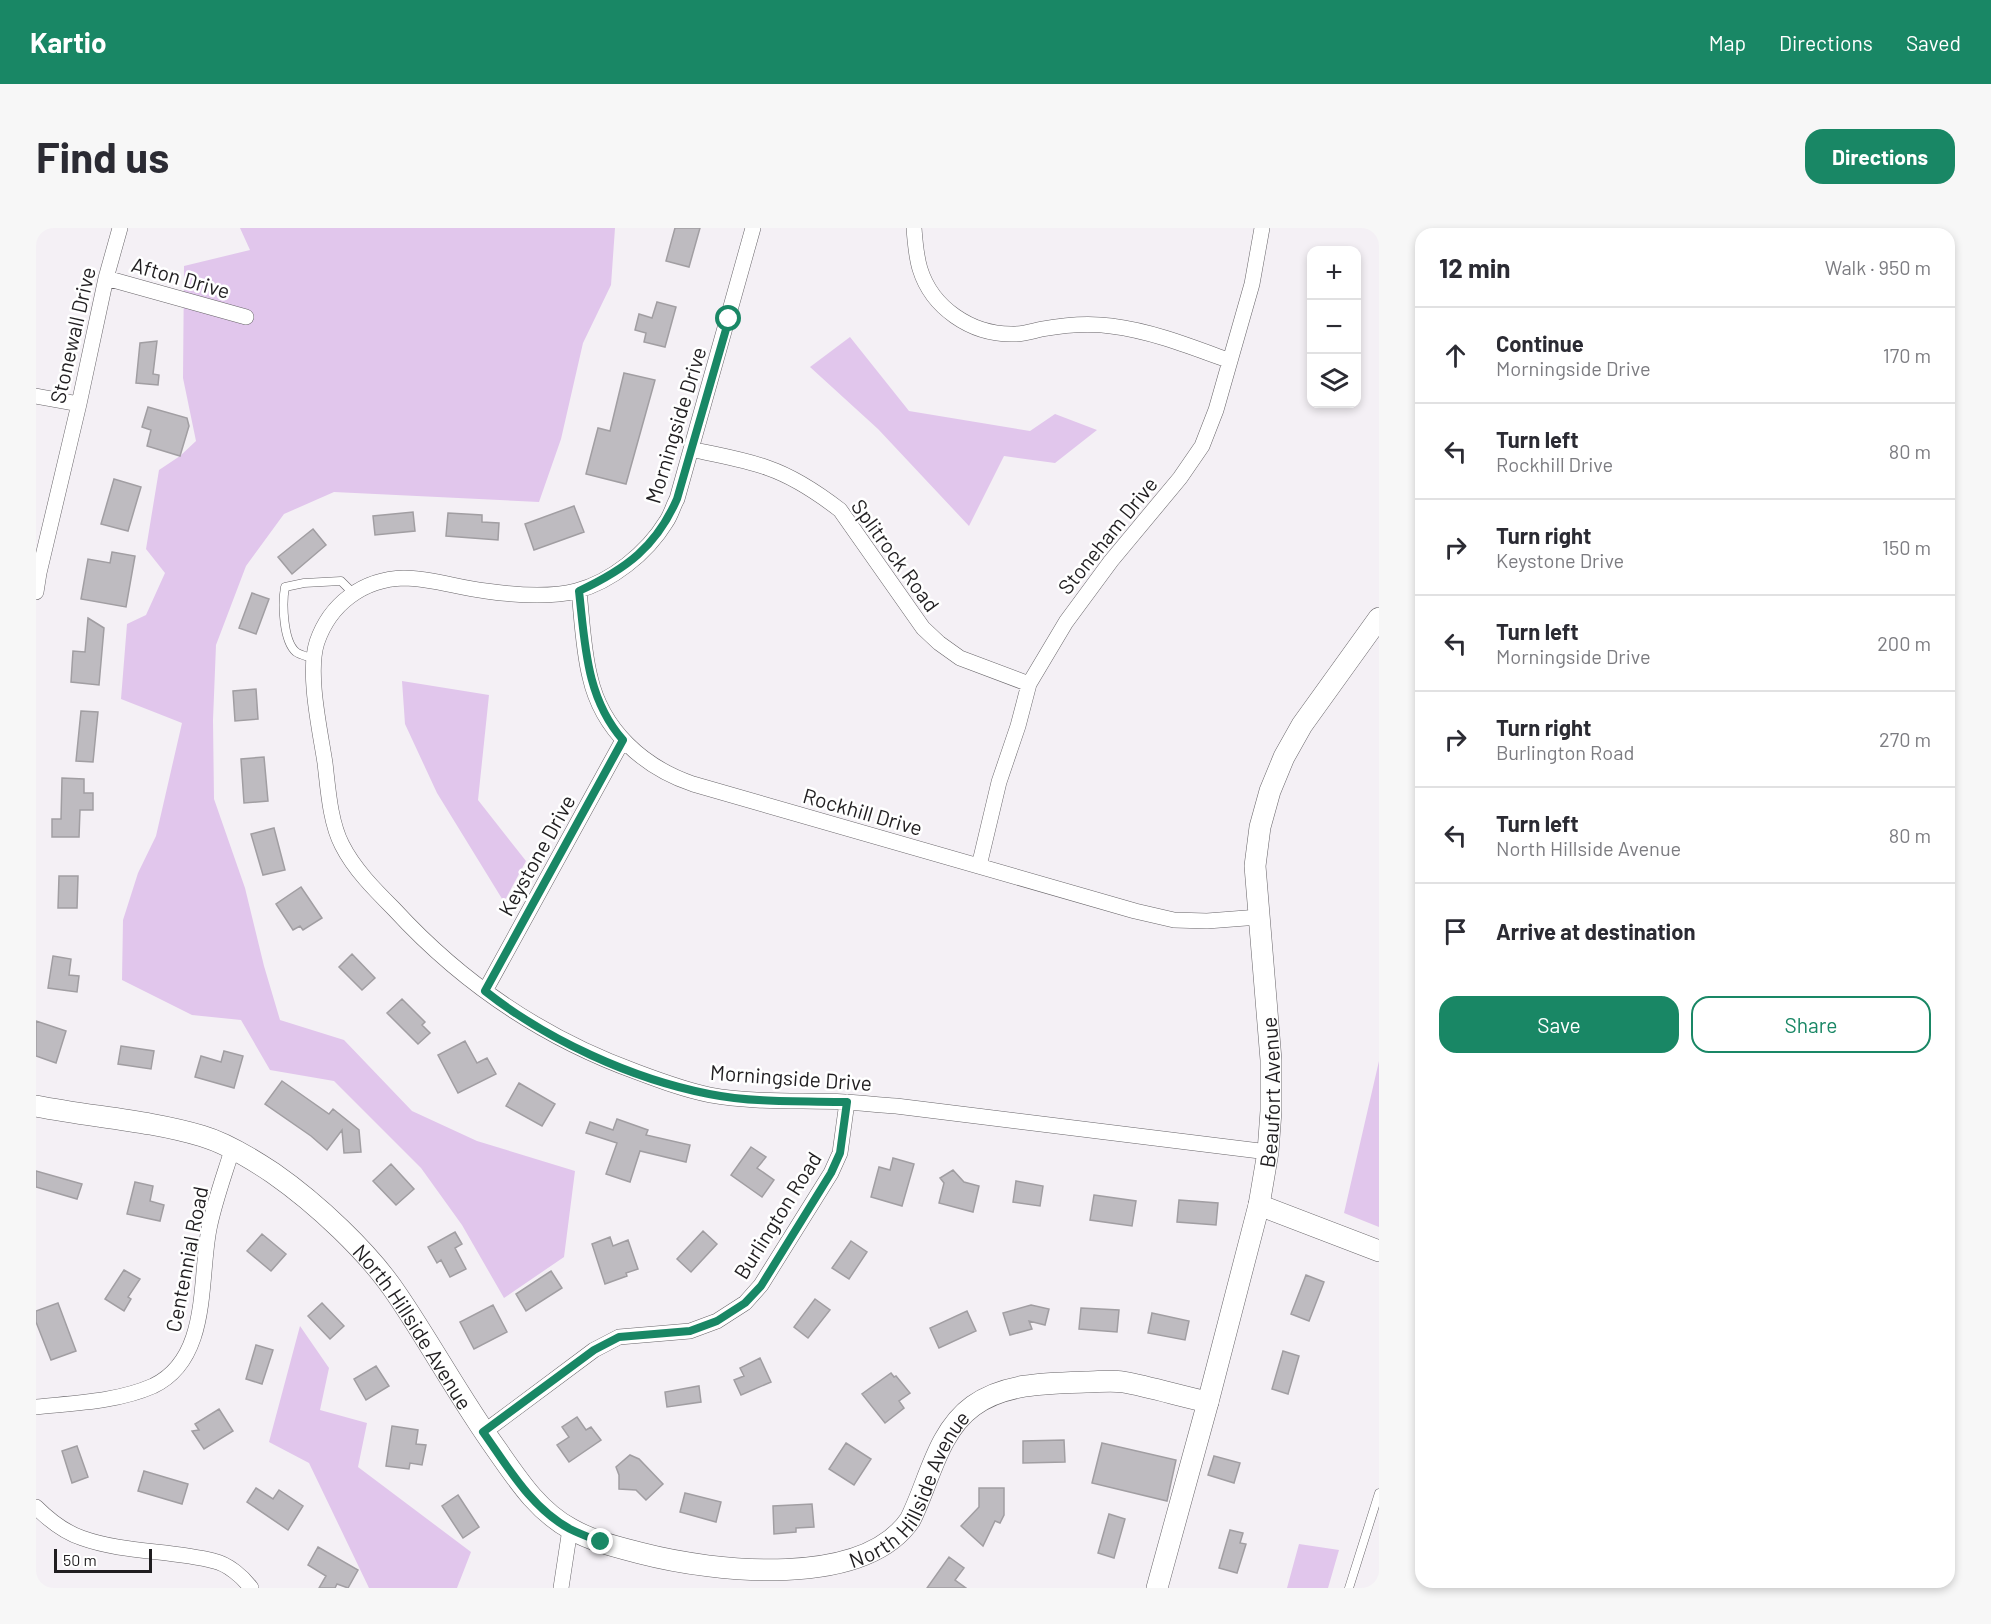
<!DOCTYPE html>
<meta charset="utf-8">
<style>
body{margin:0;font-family:Barlow,sans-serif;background:#f7f7f7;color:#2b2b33}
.controls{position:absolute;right:18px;top:18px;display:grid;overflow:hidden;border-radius:12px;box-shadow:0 3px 9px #0003}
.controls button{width:54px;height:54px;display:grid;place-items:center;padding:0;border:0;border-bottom:2px solid #e1e1e2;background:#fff;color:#2b2b33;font:30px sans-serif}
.scale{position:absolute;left:18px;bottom:15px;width:98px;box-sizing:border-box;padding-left:6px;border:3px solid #201e20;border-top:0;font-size:16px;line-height:21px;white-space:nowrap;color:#201e20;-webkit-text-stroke:4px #fff;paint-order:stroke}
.stop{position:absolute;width:18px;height:18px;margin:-14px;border:4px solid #198765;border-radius:50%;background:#fff}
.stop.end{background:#198765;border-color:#fff;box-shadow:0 2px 6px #0008}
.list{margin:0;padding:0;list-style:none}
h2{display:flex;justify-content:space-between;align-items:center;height:78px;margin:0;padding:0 24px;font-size:26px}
h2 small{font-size:20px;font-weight:400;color:#7c7c81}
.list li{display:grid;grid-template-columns:39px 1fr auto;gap:18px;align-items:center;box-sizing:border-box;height:96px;padding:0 24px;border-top:2px solid #e1e1e2}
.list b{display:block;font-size:22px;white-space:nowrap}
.list p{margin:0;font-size:20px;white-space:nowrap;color:#7c7c81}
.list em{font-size:20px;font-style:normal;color:#7c7c81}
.actions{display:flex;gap:12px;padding:18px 24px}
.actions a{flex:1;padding:14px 0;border:2px solid #198765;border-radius:18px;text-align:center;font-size:21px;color:#198765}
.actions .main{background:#198765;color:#fff}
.icon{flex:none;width:33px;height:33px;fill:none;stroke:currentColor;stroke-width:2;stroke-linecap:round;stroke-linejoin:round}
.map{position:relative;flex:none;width:1343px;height:1360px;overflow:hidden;border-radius:18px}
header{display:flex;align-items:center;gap:36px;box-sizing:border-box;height:84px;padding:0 30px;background:#198765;color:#fff}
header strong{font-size:28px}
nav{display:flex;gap:33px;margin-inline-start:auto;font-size:21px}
.intro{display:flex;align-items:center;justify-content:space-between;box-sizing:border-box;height:144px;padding:0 36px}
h1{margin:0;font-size:42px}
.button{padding:15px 27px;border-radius:18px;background:#198765;color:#fff;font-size:21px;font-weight:700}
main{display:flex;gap:36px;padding:0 36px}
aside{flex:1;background:#fff;border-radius:18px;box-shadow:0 3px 9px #0003}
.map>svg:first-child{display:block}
.green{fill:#e1c6ec}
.building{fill:#bebbc0;stroke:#a19ea2;stroke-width:1.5}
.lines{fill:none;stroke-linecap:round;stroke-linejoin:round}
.lane-casing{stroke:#686569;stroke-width:9}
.street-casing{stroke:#686569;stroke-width:16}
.secondary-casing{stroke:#686569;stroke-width:22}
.lane{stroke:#fff;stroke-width:8}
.street{stroke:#fff;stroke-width:15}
.secondary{stroke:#fff;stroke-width:21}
.route{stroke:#198765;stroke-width:8}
.labels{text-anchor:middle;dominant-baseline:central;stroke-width:5;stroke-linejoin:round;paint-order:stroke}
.street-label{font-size:21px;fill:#201e20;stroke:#fff}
</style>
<header>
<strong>Kartio</strong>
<nav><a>Map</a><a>Directions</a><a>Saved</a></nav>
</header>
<div class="intro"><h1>Find us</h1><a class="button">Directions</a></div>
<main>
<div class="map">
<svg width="1343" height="1360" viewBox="0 0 1343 1360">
<rect width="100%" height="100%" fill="#f4f0f5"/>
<path class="green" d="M204,0H579L575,57L547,115L525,211L503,274L298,264L248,286L210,338L180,417L177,492L178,571L209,660L228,738L244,792L308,812L376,883L441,913L539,943L528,1029L468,1070L426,997L385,940L298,853L234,842L205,792L156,787L86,752L87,692L102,645L120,608L146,495L85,471L91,396L110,387L129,345L110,321L123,242L144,228L160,213L147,150L148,38L214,22Z
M814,109L873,183L994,203L1019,186L1061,202L1019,235L968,228L933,298L842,201L774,139Z
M366,453L453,467L442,572L490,633L468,674L401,565L369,496Z
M1343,833V999L1308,985Z
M264,1098L293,1140L284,1182L331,1195L322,1239L435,1324L421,1360H333L273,1235L233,1214Z
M1263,1316L1303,1322L1292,1360H1251Z"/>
<path class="building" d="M639,0H664L653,39L630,33Z
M621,74L640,79L629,119L608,114L610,105L599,102L603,86L616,90Z
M121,113L117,146L123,147L122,157L100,155L104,115Z
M588,145L619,152L590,256L550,246L562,200L574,203Z
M112,179L151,190L153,198L144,228L111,218L115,202L106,199Z
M78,251L105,259L92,303L65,296Z
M538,278L548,304L498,322L489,296Z
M377,284L379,303L339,307L337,288Z
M412,285L446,287V294L463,295L462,312L410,308Z
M277,301L290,317L256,346L242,329Z
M76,324L99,328L90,379L45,371L52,331L74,335Z
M216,365L233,371L220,406L203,400Z
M52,390L68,400L63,457L35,454L37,423L49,424Z
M220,461L222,491L199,493L197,463Z
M45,483L62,484L57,534L40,533Z
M228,529L232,573L208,575L205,531Z
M26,550L48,551V565H57V582H44L43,609H16V591H25Z
M238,600L249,642L227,647L215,606Z
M23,648H42L41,680H22Z
M265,659L286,690L267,702L264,698L257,702L240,676Z
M316,726L339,750L326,762L303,739Z
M17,728L35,731L33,747L43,748L41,764L12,760Z
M366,771L389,794L386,797L394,805L382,816L351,785Z
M0,793L30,803L20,835L0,828Z
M429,813L441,835L451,830L460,846L422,865L402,827Z
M85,818L118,823L115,841L82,836Z
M188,823L207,828L198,860L159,849L165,828L185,834Z
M246,853L293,886L297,881L323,902L325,924L308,925L306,902L291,922L275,908L229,876Z
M483,855L519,876L506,898L470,878Z
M581,891L612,902L610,907L654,917L650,934L604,923L594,954L570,946L581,915L550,905L554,894L577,902Z
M715,919L730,929L721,940L738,952L726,969L695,947Z
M857,930L878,936L866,978L835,969L843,939L854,942Z
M355,936L378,961L360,977L337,953Z
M917,942L928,954L943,958L937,984L903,975L908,955L904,950Z
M0,943L46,956L41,971L0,959Z
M980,953L1007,958L1004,978L977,974Z
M99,954L117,958L114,973L128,977L124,993L91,986Z
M1058,967L1100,973L1096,998L1054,992Z
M1143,972L1182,975L1180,997L1141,994Z
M667,1003L681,1016L655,1044L641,1031Z
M419,1004L426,1016L419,1020L430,1041L414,1049L405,1032L401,1035L392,1019Z
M226,1006L250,1026L235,1043L211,1023Z
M574,1009L577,1018L592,1012L602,1041L590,1045L591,1048L569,1056L556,1016Z
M815,1013L831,1024L813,1051L796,1040Z
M88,1042L104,1051L92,1069L95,1071L88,1083L69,1071Z
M515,1043L526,1060L490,1083L480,1066Z
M1270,1047L1288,1054L1273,1093L1255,1086Z
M779,1071L794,1082L772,1110L758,1099Z
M22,1075L40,1123L15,1132L0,1094V1083Z
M286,1075L308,1098L294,1111L272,1088Z
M457,1077L471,1104L438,1121L424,1094Z
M995,1077L1013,1081L1009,1097L993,1093L996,1101L974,1107L967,1085Z
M1045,1080L1083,1082L1081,1104L1043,1101Z
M931,1083L940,1103L903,1120L894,1100Z
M1116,1085L1153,1093L1149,1112L1112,1105Z
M220,1117L237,1122L226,1156L210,1151Z
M1247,1123L1263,1128L1252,1166L1236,1161Z
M724,1130L735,1154L705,1167L698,1152L708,1148L704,1140Z
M340,1138L353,1158L330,1172L318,1151Z
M855,1145L858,1149L860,1148L874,1165L863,1173L868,1180L849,1195L826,1166Z
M663,1158L665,1174L631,1179L629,1164Z
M183,1181L197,1203L168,1221L156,1203L163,1202L159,1196Z
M541,1189L550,1202L555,1199L565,1212L533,1234L521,1217L533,1209L526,1199Z
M356,1198L382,1202L380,1216L390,1217L386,1237L374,1235L373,1241L350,1238Z
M1028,1212L1029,1234L987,1235V1213Z
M810,1215L835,1231L818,1257L793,1241Z
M1066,1215L1140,1232L1131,1273L1056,1255Z
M41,1218L52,1249L36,1255L26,1223Z
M594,1227L603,1231L627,1256L610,1272L600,1262L583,1261V1247L580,1239Z
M1178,1228L1204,1235L1198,1255L1172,1247Z
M108,1243L152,1256L146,1276L102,1263Z
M220,1260L237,1271L243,1262L267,1278L252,1302L211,1274Z
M943,1260H968V1287L964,1295L959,1293L947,1318L925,1298L943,1279Z
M649,1265L685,1274L680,1294L644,1284Z
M422,1267L443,1299L427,1310L406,1278Z
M776,1276L778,1299L760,1300V1304L738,1306L737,1278Z
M1073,1286L1089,1291L1078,1330L1062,1325Z
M1194,1302L1207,1305L1204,1315L1210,1316L1201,1345L1183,1340Z
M282,1319L322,1342L312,1360L301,1356L299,1360H283L290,1348L272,1337Z
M913,1329L928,1340L919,1352L930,1360H891Z"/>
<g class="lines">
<defs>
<path id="lane" d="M278,431C273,429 264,427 260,424C247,413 246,375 249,359L268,355L305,353L317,365
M1313,1360L1343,1265"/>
<path id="street" d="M717,0L641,271C637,278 635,287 630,294C611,325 575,354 540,363C512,370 478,367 450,363C423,360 395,350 368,350C327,351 294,376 281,414C271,445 284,502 289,535C292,560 294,594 306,617C318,641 339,662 358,681C425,754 507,810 601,844C625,853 649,862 674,867C719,875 764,872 809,874C826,875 843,877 860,878L1232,924
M878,0C879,14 880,28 884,41C896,80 935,106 975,106C985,107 996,103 1006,101C1028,97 1054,95 1075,98C1116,103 1156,119 1194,133
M70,50L210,89
M0,168L43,176
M655,221C680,227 707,231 732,240C758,249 782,265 804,282L887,400L903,415L924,430L993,456
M543,363C546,391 547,421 554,449C566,502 607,539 657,556L1099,683L1138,692L1171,693L1223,689
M0,364L3,345L43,176L70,50L84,0
M943,638L963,554L982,498L993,456L1030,394L1075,333L1144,250L1166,218L1180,182L1216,56L1226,0
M449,763L587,512
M0,1179C39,1175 80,1174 117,1158C174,1131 163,1053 173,1001C178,975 188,948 196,922
M448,1204L558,1122L583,1109L654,1103L681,1093L709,1075L725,1057L795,945L804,925L811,874
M0,1279C13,1292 28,1304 46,1310C88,1325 135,1322 178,1333C192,1336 207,1349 215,1360
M525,1360L534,1301"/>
<g id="secondary">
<path id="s1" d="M0,878C55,889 112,892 166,908C190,915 216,931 237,945C280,975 333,1024 362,1068C396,1118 425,1172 461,1222C482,1252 502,1283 535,1301C556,1313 581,1319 604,1325C681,1345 827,1360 874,1292C893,1255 901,1204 937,1178C968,1155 1013,1155 1050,1154C1062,1154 1075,1152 1087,1154C1115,1159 1144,1168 1172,1174"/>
<path d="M1223,977L1343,1023"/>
<path id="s2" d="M1121,1360L1172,1174L1223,977L1232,924L1235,883V832L1219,638L1224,599L1234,563L1248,529L1266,497L1343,390"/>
</g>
</defs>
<use href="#lane" class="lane-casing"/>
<use href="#street" class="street-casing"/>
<use href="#secondary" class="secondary-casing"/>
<use href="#lane" class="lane"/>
<use href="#street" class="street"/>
<use href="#secondary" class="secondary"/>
</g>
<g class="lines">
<path class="route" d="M565,1314C555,1310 544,1306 534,1301C495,1280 472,1239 447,1204L558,1122L583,1109L654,1103L681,1093L709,1075L725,1058L795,945L804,925L811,874C766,873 718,875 673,866C596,851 511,812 449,763L587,512C550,470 549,416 543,363C590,341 620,319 641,271L693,91"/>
</g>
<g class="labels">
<g class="street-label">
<text transform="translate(145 49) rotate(16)">Afton Drive</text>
<text transform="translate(36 107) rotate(-77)">Stonewall Drive</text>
<text transform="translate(639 197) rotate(-73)">Morningside Drive</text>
<text transform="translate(1071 307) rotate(-51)">Stoneham Drive</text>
<text transform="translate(860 327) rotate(54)">Splitrock Road</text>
<text transform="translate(827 583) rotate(16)">Rockhill Drive</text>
<text transform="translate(500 627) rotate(-61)">Keystone Drive</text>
<text transform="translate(755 849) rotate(4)">Morningside Drive</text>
<text stroke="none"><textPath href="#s2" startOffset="510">Beaufort Avenue</textPath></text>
<text transform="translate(741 987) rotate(-58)">Burlington Road</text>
<text transform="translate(150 1031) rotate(-79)">Centennial Road</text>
<text stroke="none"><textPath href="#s1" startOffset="459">North Hillside Avenue</textPath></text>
<text stroke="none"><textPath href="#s1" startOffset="1100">North Hillside Avenue</textPath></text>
</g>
</g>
</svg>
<div class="controls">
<button>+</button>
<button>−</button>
<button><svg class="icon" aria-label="layers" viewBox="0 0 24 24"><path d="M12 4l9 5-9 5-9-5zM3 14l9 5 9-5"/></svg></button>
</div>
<div class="scale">50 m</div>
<div class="stop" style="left:693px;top:91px"></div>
<div class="stop end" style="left:565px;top:1314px"></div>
</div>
<aside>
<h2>12 min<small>Walk · 950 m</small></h2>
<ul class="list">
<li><svg class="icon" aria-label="ahead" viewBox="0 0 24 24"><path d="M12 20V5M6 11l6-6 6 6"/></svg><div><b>Continue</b><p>Morningside Drive</p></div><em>170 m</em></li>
<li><svg class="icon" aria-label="left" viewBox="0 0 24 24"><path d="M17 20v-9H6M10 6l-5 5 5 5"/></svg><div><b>Turn left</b><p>Rockhill Drive</p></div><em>80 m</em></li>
<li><svg class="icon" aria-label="right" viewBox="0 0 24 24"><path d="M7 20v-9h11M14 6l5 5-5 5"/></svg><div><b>Turn right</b><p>Keystone Drive</p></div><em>150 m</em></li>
<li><svg class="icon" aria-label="left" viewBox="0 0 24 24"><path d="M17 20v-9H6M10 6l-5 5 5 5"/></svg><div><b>Turn left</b><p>Morningside Drive</p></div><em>200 m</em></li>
<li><svg class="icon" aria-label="right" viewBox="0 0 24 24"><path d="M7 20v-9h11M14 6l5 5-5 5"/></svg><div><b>Turn right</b><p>Burlington Road</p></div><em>270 m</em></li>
<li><svg class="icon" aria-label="left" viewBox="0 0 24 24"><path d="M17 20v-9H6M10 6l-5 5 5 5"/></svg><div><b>Turn left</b><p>North Hillside Avenue</p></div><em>80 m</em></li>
<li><svg class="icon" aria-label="arrive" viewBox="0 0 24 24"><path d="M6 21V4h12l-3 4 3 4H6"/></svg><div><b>Arrive at destination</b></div></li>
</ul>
<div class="actions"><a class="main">Save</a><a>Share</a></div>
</aside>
</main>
